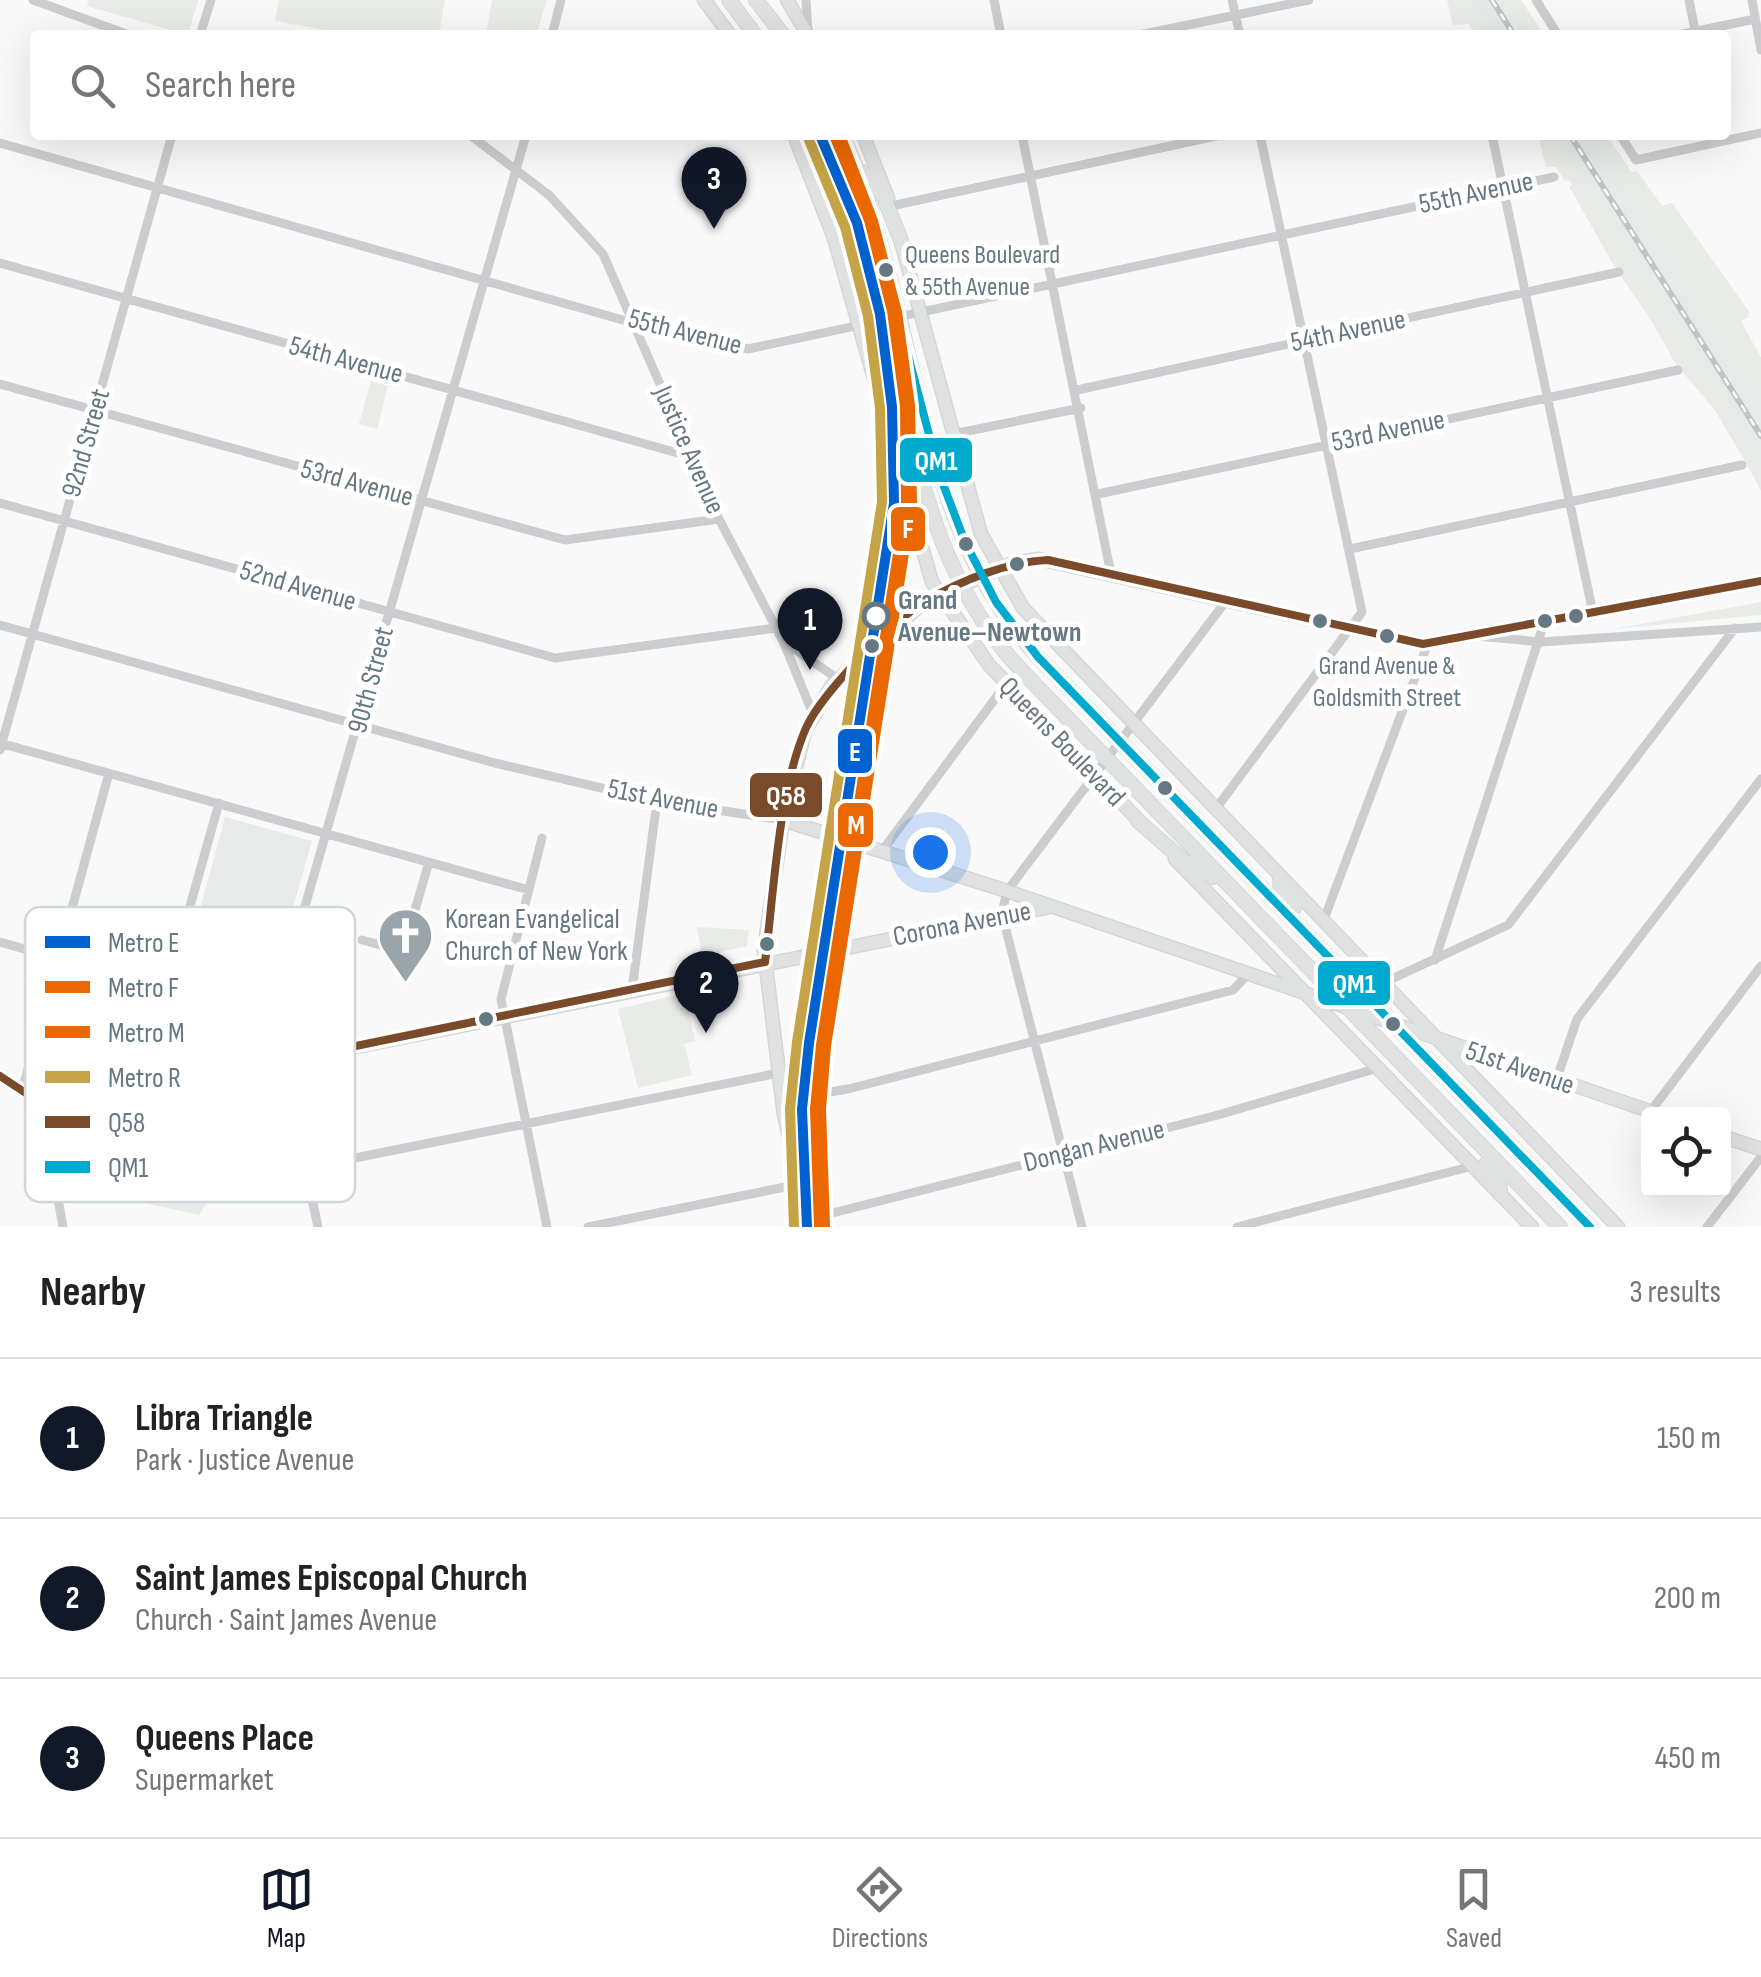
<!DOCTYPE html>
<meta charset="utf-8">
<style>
body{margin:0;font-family:"Sofia Sans Condensed",sans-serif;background:#f2f2f2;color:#222}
.controls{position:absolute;right:30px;bottom:30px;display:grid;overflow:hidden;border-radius:10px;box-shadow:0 10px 40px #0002}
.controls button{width:90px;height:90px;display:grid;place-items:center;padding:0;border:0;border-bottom:2px solid #e0e0e0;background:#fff;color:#222;font:50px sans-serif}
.you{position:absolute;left:930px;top:852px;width:35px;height:35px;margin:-25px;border:8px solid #fff;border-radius:50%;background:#1a73e8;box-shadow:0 0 0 15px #1a73e833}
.badge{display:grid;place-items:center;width:65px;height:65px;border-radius:50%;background:#111827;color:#fff;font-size:32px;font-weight:700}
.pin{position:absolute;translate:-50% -82px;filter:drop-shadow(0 2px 5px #0008)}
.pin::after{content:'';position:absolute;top:52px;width:35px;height:30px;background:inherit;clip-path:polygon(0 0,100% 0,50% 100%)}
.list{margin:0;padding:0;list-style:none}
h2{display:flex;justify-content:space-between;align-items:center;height:130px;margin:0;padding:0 40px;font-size:42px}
h2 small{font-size:32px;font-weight:400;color:#767676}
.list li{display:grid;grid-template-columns:65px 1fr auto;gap:30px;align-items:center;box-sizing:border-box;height:160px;padding:0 40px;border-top:2px solid #e0e0e0}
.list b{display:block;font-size:38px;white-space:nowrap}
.list p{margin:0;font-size:32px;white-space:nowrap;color:#767676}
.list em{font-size:32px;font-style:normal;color:#767676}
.icon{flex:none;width:55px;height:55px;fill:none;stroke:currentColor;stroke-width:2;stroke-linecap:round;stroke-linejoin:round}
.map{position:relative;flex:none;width:1761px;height:1227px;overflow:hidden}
.search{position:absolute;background:#fff;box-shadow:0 10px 40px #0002;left:30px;right:30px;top:30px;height:110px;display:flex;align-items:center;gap:25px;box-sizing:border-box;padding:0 35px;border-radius:10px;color:#767676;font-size:38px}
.sheet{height:610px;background:#fff}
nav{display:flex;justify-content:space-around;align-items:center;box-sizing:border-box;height:140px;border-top:2px solid #e0e0e0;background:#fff;font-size:28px;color:#767676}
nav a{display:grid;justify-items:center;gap:5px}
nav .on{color:#111827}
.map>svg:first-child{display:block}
.built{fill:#e8eae9}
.green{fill:#e8ebe6}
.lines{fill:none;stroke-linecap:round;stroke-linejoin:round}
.secondary-casing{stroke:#d5d6d7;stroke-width:15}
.primary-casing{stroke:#d5d6d7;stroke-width:16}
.street{stroke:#cccdce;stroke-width:9}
.secondary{stroke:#e0e1e1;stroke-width:12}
.primary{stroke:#e0e1e1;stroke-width:14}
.rail-casing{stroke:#c1c3c4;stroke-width:6}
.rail{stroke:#fff;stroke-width:2.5;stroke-dasharray:8;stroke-linecap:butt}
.bus-1-casing{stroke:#fff;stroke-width:15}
.bus-2-casing{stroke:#fff;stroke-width:15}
.bus-1{stroke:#7a4b2a;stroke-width:8}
.bus-2{stroke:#00a9ce;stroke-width:8}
.metro-1-casing{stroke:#fff;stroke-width:18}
.metro-2-casing{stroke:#fff;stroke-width:18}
.metro-3-casing{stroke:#fff;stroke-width:18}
.metro-4-casing{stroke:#fff;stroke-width:18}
.metro-1{stroke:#0062cf;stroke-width:10}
.metro-2{stroke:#eb6800;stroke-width:10}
.metro-3{stroke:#eb6800;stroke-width:10}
.metro-4{stroke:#c4a446;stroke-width:10}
.bus-dot{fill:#667881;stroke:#fff;stroke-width:4}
.stop-dot{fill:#fff;stroke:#667881;stroke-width:5}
.labels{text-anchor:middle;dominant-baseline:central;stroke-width:10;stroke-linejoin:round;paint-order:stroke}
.bus-label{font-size:26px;fill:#667881;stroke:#fff;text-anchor:start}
.street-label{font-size:28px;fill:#667881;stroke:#fff}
.stop-label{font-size:28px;font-weight:bold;fill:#667881;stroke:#fff;text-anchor:start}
.poi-label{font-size:28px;fill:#667881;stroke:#fff;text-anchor:start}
.key{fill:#fff;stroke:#d1d6d9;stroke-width:2.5}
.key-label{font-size:28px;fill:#667881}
.line-badge{stroke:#fff;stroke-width:4}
.badge-label{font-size:28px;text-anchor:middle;font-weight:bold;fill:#fff}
</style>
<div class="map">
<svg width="1761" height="1227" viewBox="0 0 1761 1227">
<rect width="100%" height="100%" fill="#f9f9f9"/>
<path class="built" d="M1458,0H1521L1544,35H1481Z
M1543,135H1607L1633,175L1738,298L1749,317L1741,321L1761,358V488L1714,409L1677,365Z
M225,817L312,841L266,1003L181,979Z"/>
<path class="green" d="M89,0H198L188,35L87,6Z
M279,0H445L439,35H352L275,21Z
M492,0H547L536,35H486Z
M1447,0H1470L1492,35H1475L1469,24L1453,25Z
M1505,0H1521L1542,35H1526Z
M1538,135H1553L1579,178L1565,181L1556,167H1546Z
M1589,135H1604L1629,167L1610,171Z
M1637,171L1662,206L1672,203L1750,313L1738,318L1761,358V408L1615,175Z
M1583,182L1761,463V491L1721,416L1673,360L1666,342L1614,266L1569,186Z
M371,381L388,386L377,429L359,424Z
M1761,602V615L1613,629Z
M697,927L749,930L747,946L702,956Z
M685,993L695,1041L684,1044L692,1075L638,1088L618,1009Z
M181,1141L242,1149L199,1215L82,1189L81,1184L109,1179L104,1155Z"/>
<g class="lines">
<defs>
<path id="secondary" d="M704,0L730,35
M787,0L808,35
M794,135L834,238L932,582L989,665L1144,826
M863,135L888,198
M898,231L981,534L1023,608L1618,1227
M783,820L1007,891L1658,1114
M1175,859L1532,1227
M0,1076L41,1103L58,1107L1050,907
M1724,1137L1761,1149
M811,1227L784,1115L764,950L783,820L805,731L832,685L924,602L1012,563L1039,559L1423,644L1761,581"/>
<path id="primary" d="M729,0L755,35
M756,0L783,35
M816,135C847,203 869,271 887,344C917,461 935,578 1021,670L1560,1227
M842,135C919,302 911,521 1038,657L1590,1227
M862,172L882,193L901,240
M834,238L839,202
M1138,821L1184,861L1213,877
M1280,878L1281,892L1294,908
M1486,1164L1499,1178L1500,1194"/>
</defs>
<use href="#secondary" class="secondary-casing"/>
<use href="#primary" class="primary-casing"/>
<path class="street" d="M33,0L129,35
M806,0L808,32
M994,0L1001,35
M1232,0L1240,35
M1536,0L1558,35
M1689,0L1696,35
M1752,0L1761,50
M200,35L211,0
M552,35L561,0
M1139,35L1309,0
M1678,35L1755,19
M470,135L549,195L603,254L719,519L783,641L813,714
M1022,135L1111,574
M1492,135L1593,613
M1620,135L1636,160L1761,133
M0,143L651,328L748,349L1554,177
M891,206L1221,135
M0,263L692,457
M0,384L565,540L719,519
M1077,390L1619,272
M953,434L1081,408
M1098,494L1678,370
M0,503L555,658L776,628
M1350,549L1742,465
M0,625L495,763L657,801L783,820
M1477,636L1541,642L1761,627
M783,641L838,679
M0,743L529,890
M0,750L172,135
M1215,810L1362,612L1260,135
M542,838L501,999L547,1227
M882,851L1006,684
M1323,922L1428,643
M362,940L403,951L429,862
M0,942L363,1045
M1435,960L1544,623
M1383,983L1508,925L1735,628
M167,988L219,803
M632,990L657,801
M1556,1081L1577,1019L1761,779
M22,1091L109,773
M782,1100L848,1089L1233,990L1248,974
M41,1103L63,1227
M1650,1112L1761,966
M305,1168L779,1073
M809,1219L1218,1115L1378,1068
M318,1227L273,1018L526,135
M588,1227L800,1184
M1082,1227L1002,914L1007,891L1226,601
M1237,1227L1473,1166
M1707,1227L1761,1157"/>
<use href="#secondary" class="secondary"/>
<use href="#primary" class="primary"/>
<defs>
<path id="rail" d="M1492,0L1514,35
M1570,135L1761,436"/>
</defs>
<use href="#rail" class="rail-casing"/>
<use href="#rail" class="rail"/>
<defs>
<path id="bus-1" d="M765,962C774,892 778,792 806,728C822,693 892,621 926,601C962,580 1007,562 1048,560L1423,644L1761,581
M0,1076L41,1103L58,1107L765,962"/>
<path id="bus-2" d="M842,135L867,200L940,476L965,542L996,602L1038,657L1590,1227"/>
</defs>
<use href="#bus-1" class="bus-1-casing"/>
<use href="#bus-2" class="bus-2-casing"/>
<use href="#bus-1" class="bus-1"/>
<use href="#bus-2" class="bus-2"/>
<defs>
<path id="metro-1" d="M807,1227L802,1109L809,1043L894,503L892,407L880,314L857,223L820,135"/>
<path id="metro-2" d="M825,1226L821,1109L826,1046L912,503L910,406L897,312L873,221L840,135"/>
<path id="metro-3" d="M819,1226L815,1109L821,1045L906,503L905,406L892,311L869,220L834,135"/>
<path id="metro-4" d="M794,1227L790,1109L797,1042L882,502L880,408L868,316L845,227L809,140"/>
</defs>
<use href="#metro-1" class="metro-1-casing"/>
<use href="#metro-2" class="metro-2-casing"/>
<use href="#metro-3" class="metro-3-casing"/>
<use href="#metro-4" class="metro-4-casing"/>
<use href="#metro-1" class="metro-1"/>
<use href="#metro-2" class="metro-2"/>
<use href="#metro-3" class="metro-3"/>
<use href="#metro-4" class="metro-4"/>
</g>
<defs>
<symbol id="church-pin" viewBox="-11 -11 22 30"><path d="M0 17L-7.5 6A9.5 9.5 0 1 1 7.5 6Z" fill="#99a5ab" stroke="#fff"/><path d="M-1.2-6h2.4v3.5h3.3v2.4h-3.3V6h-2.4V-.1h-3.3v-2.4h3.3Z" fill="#fff"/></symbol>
</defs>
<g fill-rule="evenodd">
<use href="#church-pin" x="374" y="904" width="63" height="86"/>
</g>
<g class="bus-dot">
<circle cx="886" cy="270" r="9"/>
<circle cx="966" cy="544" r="9"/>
<circle cx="1017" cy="564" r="9"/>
<circle cx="1576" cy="616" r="9"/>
<circle cx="1320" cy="621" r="9"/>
<circle cx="1545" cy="621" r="9"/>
<circle cx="1387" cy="636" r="9"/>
<circle cx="872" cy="646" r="9"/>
<circle cx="1165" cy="788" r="9"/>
<circle cx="767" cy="944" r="9"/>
<circle cx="486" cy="1019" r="9"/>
<circle cx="1393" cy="1024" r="9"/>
</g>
<circle class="stop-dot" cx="876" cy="616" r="12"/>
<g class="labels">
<g class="bus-label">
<text x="905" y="255">Queens Boulevard<tspan x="905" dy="32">&amp; 55th Avenue</tspan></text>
<text x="1387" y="666" text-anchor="middle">Grand Avenue &amp;<tspan x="1387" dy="32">Goldsmith Street</tspan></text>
</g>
<g class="street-label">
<text transform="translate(1476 193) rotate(-12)">55th Avenue</text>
<text transform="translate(1348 331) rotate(-12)">54th Avenue</text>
<text transform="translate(685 332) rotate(14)">55th Avenue</text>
<text transform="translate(346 360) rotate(15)">54th Avenue</text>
<text transform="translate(1388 431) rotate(-12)">53rd Avenue</text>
<text transform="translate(86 443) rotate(-74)">92nd Street</text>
<text transform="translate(689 450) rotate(66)">Justice Avenue</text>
<text transform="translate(357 483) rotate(15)">53rd Avenue</text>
<text transform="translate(298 586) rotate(16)">52nd Avenue</text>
<text transform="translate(371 680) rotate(-75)">90th Street</text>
<text transform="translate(1062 742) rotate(46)">Queens Boulevard</text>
<text transform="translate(663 799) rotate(11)">51st Avenue</text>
<text transform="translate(962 924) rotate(-11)">Corona Avenue</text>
<text transform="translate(1520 1068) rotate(19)">51st Avenue</text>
<text transform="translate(1094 1146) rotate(-14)">Dongan Avenue</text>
</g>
<g class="stop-label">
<text x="898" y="600">Grand<tspan x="898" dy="32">Avenue–Newtown</tspan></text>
</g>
<g class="poi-label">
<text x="445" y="919">Korean Evangelical<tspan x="445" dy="32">Church of New York</tspan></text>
</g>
</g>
<rect x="25" y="907" width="330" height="295" rx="15" class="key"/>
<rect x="45" y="936" width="45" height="12" fill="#0062cf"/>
<rect x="45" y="981" width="45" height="12" fill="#eb6800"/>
<rect x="45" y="1026" width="45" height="12" fill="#eb6800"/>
<rect x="45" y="1071" width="45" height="12" fill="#c4a446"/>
<rect x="45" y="1116" width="45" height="12" fill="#7a4b2a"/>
<rect x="45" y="1161" width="45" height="12" fill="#00a9ce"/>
<g class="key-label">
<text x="108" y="952">Metro E</text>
<text x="108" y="997">Metro F</text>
<text x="108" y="1042">Metro M</text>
<text x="108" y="1087">Metro R</text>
<text x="108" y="1132">Q58</text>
<text x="108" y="1177">QM1</text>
</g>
<g class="line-badge">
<rect x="898" y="436" width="76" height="48" rx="10" fill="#00a9ce"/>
<rect x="889" y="505" width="38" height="48" rx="10" fill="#eb6800"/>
<rect x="836" y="727" width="38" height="48" rx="10" fill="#0062cf"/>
<rect x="748" y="771" width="76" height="48" rx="10" fill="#7a4b2a"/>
<rect x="836" y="801" width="39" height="48" rx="10" fill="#eb6800"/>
<rect x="1316" y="959" width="76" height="48" rx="10" fill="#00a9ce"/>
</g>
<g class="badge-label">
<text x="936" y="470">QM1</text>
<text x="908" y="538">F</text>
<text x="855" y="761">E</text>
<text x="786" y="805">Q58</text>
<text x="856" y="834">M</text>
<text x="1354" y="993">QM1</text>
</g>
</svg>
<div class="controls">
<button><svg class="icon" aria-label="locate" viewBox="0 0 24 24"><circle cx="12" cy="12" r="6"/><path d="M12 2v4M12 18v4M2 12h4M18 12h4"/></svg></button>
</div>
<div class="you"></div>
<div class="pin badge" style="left:810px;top:670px">1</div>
<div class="pin badge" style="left:706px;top:1033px">2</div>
<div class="pin badge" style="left:714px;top:229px">3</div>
<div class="search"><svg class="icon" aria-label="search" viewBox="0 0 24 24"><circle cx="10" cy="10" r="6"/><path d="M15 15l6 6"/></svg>Search here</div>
</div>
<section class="sheet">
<h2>Nearby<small>3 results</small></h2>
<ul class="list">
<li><span class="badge">1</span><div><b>Libra Triangle</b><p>Park · Justice Avenue</p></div><em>150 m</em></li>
<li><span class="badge">2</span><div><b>Saint James Episcopal Church</b><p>Church · Saint James Avenue</p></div><em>200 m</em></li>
<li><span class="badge">3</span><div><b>Queens Place</b><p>Supermarket</p></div><em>450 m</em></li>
</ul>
</section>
<nav>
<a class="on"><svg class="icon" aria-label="map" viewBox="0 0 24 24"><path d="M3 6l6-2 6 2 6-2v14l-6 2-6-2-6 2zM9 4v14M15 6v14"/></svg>Map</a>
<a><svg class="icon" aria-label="directions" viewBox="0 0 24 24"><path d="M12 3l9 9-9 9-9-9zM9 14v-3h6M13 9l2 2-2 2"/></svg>Directions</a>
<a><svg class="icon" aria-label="saved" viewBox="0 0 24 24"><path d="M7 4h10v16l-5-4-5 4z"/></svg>Saved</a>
</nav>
